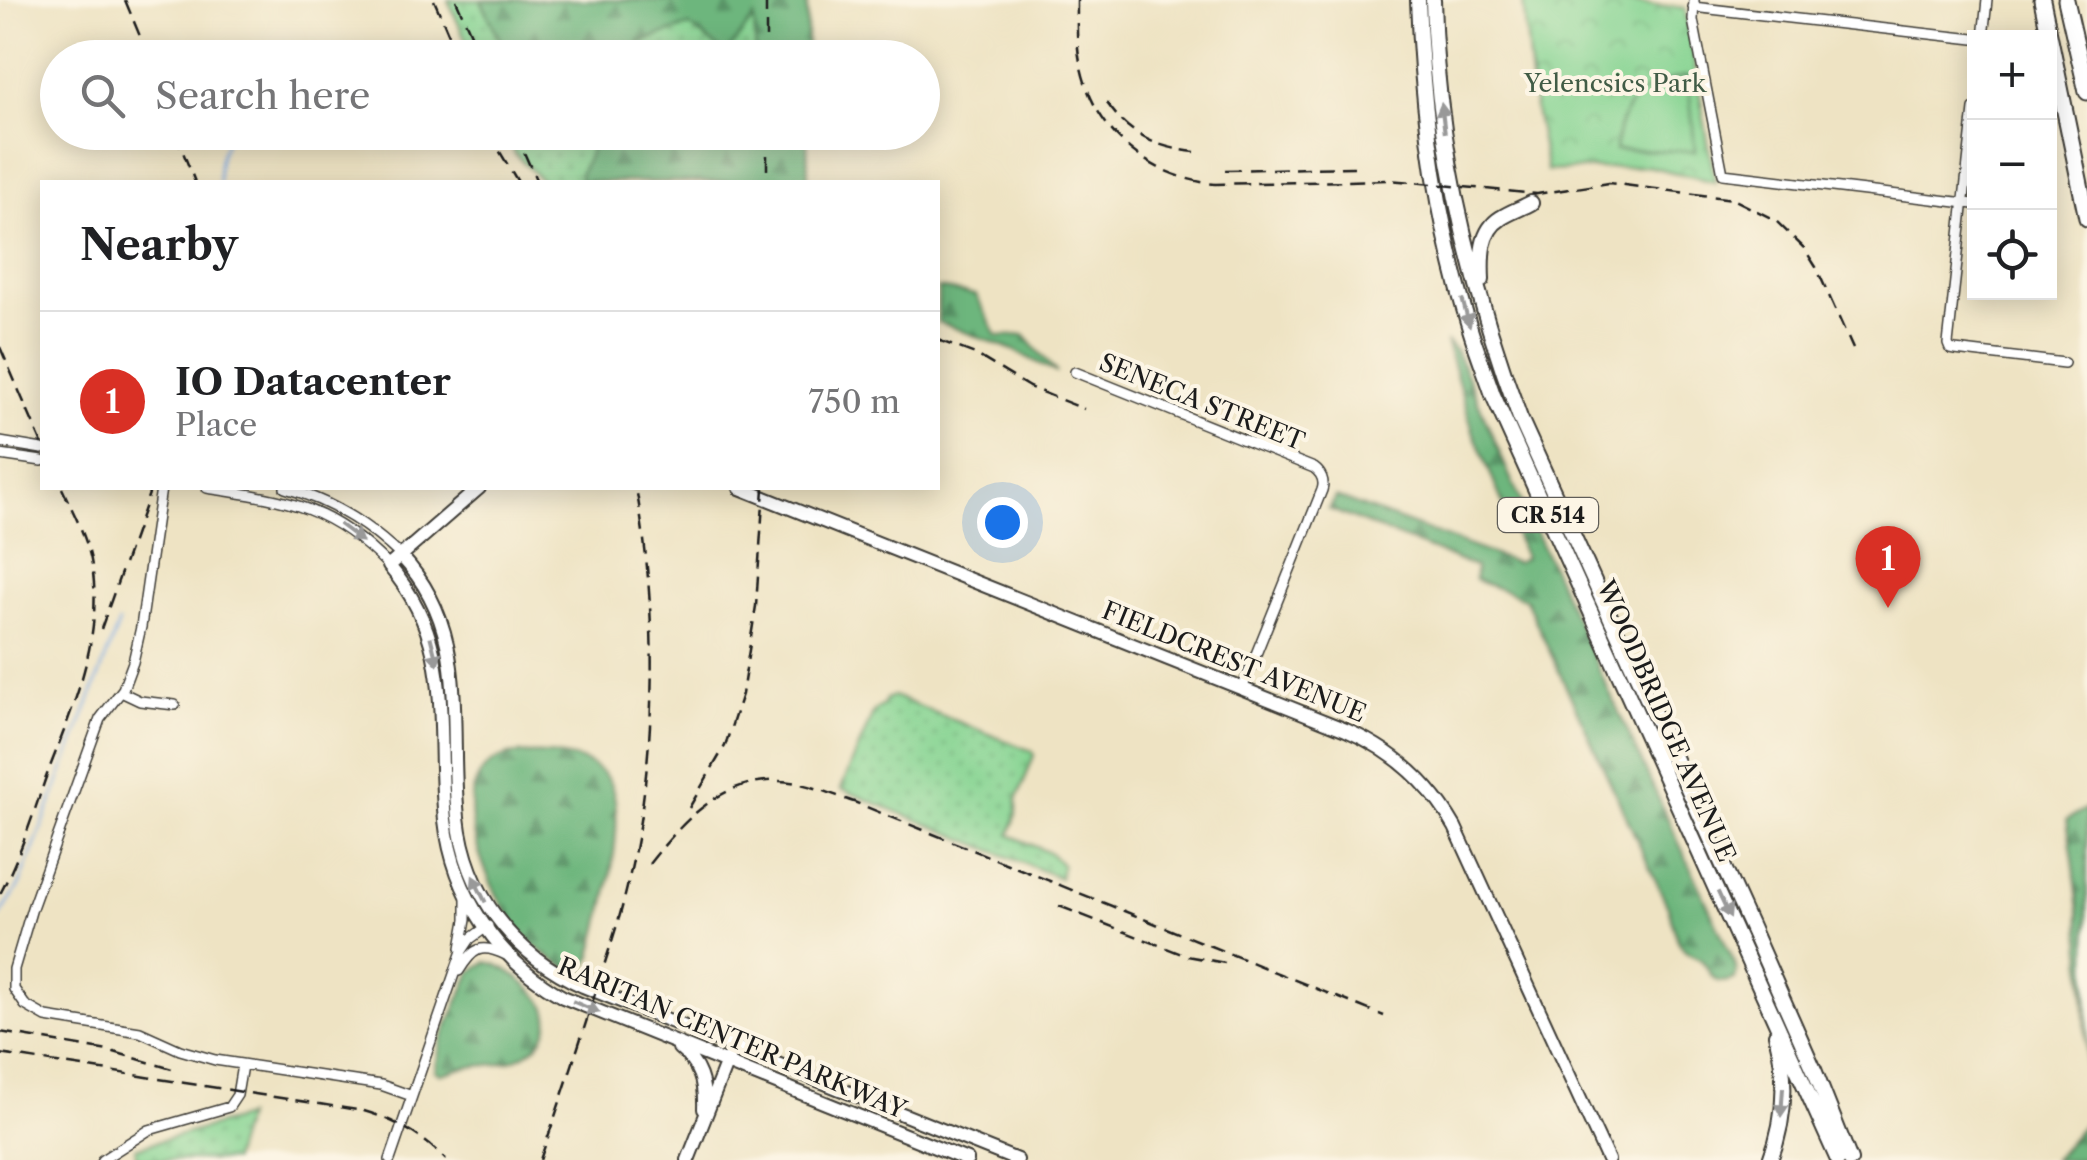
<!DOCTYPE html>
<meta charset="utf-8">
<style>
body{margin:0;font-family:"Libre Caslon Text",serif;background:#f6f6f6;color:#202124}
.controls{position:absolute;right:30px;top:30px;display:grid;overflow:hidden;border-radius:0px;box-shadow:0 5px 25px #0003}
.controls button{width:90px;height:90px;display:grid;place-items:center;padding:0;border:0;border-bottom:2px solid #e0e0e0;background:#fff;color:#202124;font:50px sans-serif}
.you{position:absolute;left:1002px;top:522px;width:35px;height:35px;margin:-25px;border:8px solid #fff;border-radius:50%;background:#1a73e8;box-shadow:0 0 0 15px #1a73e833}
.badge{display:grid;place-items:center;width:65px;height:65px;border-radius:50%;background:#d93025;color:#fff;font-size:32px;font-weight:700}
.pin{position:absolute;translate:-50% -82px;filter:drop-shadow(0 2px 5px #0008)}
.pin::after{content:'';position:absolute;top:52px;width:35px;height:30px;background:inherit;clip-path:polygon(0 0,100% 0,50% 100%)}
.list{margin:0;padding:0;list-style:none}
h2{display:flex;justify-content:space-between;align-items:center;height:130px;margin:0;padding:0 40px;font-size:42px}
h2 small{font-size:32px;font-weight:400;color:#757577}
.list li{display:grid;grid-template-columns:65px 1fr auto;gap:30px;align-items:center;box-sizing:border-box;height:180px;padding:0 40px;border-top:2px solid #e0e0e0}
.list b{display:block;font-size:38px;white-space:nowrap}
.list p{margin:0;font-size:32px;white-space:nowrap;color:#757577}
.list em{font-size:32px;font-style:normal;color:#757577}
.icon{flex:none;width:55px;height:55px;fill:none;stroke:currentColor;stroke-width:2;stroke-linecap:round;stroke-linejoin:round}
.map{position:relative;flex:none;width:2087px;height:1160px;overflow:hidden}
.search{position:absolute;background:#fff;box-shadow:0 5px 25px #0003;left:40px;top:40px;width:900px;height:110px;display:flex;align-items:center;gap:25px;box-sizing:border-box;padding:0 35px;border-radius:55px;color:#757577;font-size:38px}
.panel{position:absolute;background:#fff;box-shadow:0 5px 25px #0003;left:40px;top:180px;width:900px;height:310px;border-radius:0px}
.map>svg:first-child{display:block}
.grass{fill:url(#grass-dots);stroke:#527858;stroke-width:2.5}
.forest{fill:url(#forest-firs);stroke:#44694c;stroke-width:2.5}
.park{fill:url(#park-crowns);stroke:#527858;stroke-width:2.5}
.pitch{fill:#87d493;stroke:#527858;stroke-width:2.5}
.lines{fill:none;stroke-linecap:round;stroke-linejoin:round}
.stream{stroke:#76a9e3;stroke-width:2.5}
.street-casing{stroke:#3c3a35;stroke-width:12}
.secondary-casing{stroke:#3c3a35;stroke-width:16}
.primary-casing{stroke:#3c3a35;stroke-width:18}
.highway-casing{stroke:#3c3a35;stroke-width:19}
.street{stroke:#fff;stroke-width:9}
.secondary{stroke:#fff;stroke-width:12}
.primary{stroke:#fff;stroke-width:14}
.highway{stroke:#fff;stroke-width:15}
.rail{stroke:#1c1c1c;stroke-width:2.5;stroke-dasharray:15 8;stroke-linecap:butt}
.oneway{fill:#999}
.labels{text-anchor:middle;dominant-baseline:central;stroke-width:8;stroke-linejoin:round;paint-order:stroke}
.shield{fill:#fcf5e5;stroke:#5f5d58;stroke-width:2.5}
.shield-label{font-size:22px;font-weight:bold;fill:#1c1c1c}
.park-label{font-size:25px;fill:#415c46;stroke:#fcf5e5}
.street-label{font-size:25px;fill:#1c1c1c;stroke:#fcf5e5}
</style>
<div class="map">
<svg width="2087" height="1160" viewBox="0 0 2087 1160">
<defs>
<pattern id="grass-dots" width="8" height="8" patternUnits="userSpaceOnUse" patternTransform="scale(2.5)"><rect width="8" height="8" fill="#87d493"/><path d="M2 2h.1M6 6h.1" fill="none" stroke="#74b57e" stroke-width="1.8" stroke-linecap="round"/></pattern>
<pattern id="forest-firs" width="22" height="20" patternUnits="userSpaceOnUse" patternTransform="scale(2.5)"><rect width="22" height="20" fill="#6db67d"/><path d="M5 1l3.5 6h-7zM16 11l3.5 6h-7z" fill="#599366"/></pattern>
<pattern id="park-crowns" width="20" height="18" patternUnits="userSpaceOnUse" patternTransform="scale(2.5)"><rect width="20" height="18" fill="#87d493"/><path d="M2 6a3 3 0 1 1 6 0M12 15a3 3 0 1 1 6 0" fill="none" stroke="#74b57e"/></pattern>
</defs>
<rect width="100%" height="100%" fill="#fcf5e5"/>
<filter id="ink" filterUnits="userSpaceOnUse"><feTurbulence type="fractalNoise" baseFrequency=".01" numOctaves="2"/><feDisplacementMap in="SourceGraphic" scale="20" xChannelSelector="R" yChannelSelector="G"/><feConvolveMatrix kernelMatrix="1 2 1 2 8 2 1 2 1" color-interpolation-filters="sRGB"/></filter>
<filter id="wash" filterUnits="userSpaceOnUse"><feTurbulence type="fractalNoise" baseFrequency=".0048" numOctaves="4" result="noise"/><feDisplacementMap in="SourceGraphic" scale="40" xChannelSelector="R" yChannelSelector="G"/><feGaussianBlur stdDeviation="2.25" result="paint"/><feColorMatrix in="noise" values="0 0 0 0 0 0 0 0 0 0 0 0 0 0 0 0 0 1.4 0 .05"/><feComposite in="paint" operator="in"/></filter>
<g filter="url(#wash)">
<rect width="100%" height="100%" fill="#eee3c3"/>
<path class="grass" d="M448,0H481L508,57H473Z
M755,16L756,57L622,58L641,42L689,26Z
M505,133H733L727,136L580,174L581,182H543L514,153Z
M893,696L1032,751L1034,755L1017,800V812L1010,835L1050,853L1062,866L1060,878L841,789L874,711L883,705L886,699Z
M245,1117L232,1160H137L135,1148Z"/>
<path class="forest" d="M481,0H807V57H756L754,18L726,54L689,26L641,42L622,57H508Z
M733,133H807L808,182H581L580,174L597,135L726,136Z
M938,288L976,295L997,336L1024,335L1057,373L1013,350L938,322Z
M1446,341L1455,350L1462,364L1510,477L1735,964L1737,973L1735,979C1711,987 1714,976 1703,962C1697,955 1696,959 1688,953C1675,944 1673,922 1668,907L1525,598L1475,580V567L1329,509L1336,497L1516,563L1525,558L1473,431Z
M549,754C570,757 592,759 606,777C632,808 602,918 592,955C589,964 587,970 577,972C552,963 527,941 512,920C486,883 440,781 503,757C516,752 534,754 549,754Z
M2087,808V1160H2053L2087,1121C2087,1020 2084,920 2067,820Z
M486,962C504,964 520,979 533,991C564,1018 544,1050 510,1061C494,1066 478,1065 462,1068C454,1070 448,1073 440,1074L435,1071L441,1042L471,972Z"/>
<path class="park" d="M1523,0H1607L1685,8L1715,182L1647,166L1547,171L1533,99Z"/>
<path class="pitch" d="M1688,76L1695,151L1615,150C1619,103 1642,84 1688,76Z"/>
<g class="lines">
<path class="stream" d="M219,182C217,162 221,150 231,132
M0,916L19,886L33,850L119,623"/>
</g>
</g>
<g filter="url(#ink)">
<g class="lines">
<defs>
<path id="street" d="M1694,0L1693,20L1723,174L1974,204
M1693,7L1974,39
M1983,38L1987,0
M1974,109L1948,344L1950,349L1955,350L2064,363
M1075,372L1314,468C1321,473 1325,481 1322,490L1242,689
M0,442L42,449
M0,455L42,461
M161,488L141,627L133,662L123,689L100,719L32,908L14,969V989L25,1005L46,1017L140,1032L180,1050L215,1060L381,1085L412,1096
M207,488C287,500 330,505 389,566
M285,488C330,500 367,523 401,556
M121,692L140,701L175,705
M461,948L466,920V899
M459,971C473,948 481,943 506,955
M102,1160L149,1130L229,1107L237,1095L242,1065
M390,1160L462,951L470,939L488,926"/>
<path id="secondary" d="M479,488L389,566C457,645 435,726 445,820C453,894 498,961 563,997L967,1160
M740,488L1346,730C1392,750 1430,783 1455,827L1608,1160
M401,556C472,631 448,724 458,817C466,894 514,955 583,986L1017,1160
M679,1048C700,1065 705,1083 704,1109
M688,1160L728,1059"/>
<path id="primary" d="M1418,0C1422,111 1437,223 1470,329C1477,352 1486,374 1493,395L1838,1160
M1433,0C1436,143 1470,284 1520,418L1750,925L1815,1072L1850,1160
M1482,280C1481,258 1480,231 1501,218C1510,212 1522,208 1531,203
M1770,1160C1786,1119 1787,1076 1776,1034"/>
<path id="highway" d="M2042,0L2087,218
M2066,0L2087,92"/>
</defs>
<use href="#street" class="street-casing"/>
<use href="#secondary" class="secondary-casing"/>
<use href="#primary" class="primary-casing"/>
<use href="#highway" class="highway-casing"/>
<use href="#street" class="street"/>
<use href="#secondary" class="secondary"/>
<use href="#primary" class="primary"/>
<use href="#highway" class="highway"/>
<path class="rail" d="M125,0L149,58
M434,0L459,58
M456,0L482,58
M766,0V58
M1077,0C1077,21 1076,42 1080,62C1092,130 1147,177 1215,184L1390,180L1537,194L1609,183L1733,199L1775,220L1804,248L1816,267L1853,349
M1107,103C1131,137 1156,147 1195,152
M175,132L195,182
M488,132L518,182
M515,132L537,182
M767,132V182
M1225,170L1354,167
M938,340L975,354L1029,387L1084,409
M0,347L42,444
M101,629L151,488
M689,808L725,746L742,694L756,606L764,488
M649,864C688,815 730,768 801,784C819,788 836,796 854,802L1384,1016
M0,894C19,858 32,818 45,780C71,711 104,641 92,566C88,539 73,512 62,488
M1059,906L1187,956L1230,964
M0,1032L114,1052L172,1069
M0,1054L364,1111C395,1120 423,1136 446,1160
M540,1160C561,1100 581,1039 600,978C610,947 621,915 628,883C657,758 659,613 636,488"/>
</g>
<defs><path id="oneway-solid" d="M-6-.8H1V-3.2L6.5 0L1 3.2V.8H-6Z" transform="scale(2.5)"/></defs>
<g class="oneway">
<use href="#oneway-solid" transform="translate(1443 118) rotate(-97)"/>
<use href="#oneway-solid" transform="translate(1466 313) rotate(75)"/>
<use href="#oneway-solid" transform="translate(351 533) rotate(37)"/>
<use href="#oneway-solid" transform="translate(434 651) rotate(76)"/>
<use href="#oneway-solid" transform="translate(479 889) rotate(-116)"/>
<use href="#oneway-solid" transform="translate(1724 905) rotate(65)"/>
<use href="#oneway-solid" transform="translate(586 1007) rotate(23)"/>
<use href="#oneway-solid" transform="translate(1782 1102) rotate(94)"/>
</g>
</g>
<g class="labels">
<rect class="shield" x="1498" y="498" width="100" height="34" rx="8"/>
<g class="shield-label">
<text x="1548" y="515">CR 514</text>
</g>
<g class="park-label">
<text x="1615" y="83">Yelencsics Park</text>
</g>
<g class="street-label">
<text transform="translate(1202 402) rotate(22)">SENECA STREET</text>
<text transform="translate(1234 662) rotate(22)">FIELDCREST AVENUE</text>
<text transform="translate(1666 721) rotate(66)">WOODBRIDGE AVENUE</text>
<text transform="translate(732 1038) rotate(23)">RARITAN CENTER PARKWAY</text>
</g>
</g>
</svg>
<div class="controls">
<button>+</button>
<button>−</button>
<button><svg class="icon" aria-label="locate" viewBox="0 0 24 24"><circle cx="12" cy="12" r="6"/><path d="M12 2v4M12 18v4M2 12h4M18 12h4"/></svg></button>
</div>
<div class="you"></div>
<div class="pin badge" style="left:1888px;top:608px">1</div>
<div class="search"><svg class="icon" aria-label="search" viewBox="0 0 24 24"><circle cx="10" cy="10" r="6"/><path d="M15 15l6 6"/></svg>Search here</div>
<section class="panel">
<h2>Nearby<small></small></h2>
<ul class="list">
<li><span class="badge">1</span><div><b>IO Datacenter</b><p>Place</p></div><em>750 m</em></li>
</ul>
</section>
</div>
